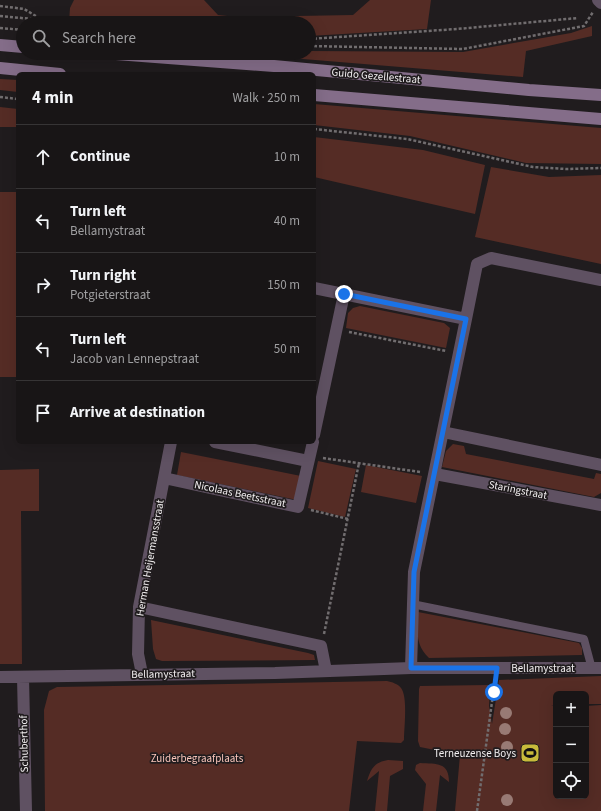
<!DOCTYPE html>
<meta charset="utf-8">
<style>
body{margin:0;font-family:"Source Sans 3",sans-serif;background:#252223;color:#f1f3f6}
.controls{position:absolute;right:12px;bottom:12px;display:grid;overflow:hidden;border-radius:6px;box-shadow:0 4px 16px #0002}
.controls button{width:36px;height:36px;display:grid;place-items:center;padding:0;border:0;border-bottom:1px solid #363435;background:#181516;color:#f1f3f6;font:20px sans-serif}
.stop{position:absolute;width:12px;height:12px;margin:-9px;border:3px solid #1a73e8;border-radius:50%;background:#fff}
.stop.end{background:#1a73e8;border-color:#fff;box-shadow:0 1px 4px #0008}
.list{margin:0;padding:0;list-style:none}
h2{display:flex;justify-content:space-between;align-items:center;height:52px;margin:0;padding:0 16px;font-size:17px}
h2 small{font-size:13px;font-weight:400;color:#9f9fa1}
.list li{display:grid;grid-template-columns:26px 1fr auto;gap:12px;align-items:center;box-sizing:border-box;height:64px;padding:0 16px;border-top:1px solid #363435}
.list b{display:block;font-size:15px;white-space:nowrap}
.list p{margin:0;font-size:13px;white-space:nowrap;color:#9f9fa1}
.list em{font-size:13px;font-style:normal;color:#9f9fa1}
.icon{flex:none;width:22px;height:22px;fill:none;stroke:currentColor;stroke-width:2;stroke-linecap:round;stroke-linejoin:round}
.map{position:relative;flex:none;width:601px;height:811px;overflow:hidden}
.search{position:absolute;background:#181516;box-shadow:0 4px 16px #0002;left:16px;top:16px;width:300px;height:44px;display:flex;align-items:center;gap:10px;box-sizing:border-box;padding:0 14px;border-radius:22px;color:#9f9fa1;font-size:15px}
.panel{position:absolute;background:#181516;box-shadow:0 4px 16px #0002;left:16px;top:72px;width:300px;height:372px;border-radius:6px}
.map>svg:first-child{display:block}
.green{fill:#552c25}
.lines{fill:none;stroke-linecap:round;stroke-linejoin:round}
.path{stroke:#716d6f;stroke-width:2.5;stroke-dasharray:3 2;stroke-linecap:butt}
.service{stroke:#5f5162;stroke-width:8}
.minor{stroke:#5f5162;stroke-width:12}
.secondary{stroke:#846d89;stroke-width:12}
.tree{fill:#987a74}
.route{stroke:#1a73e8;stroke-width:5}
.labels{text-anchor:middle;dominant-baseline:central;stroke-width:3.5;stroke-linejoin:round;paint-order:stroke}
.street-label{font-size:11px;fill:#f2eff0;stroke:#201c1e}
.poi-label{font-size:11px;fill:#f2eff0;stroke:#201c1e;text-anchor:end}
.park-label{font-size:11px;fill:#fbc6bb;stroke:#201c1e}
</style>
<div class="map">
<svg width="601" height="811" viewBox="0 0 601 811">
<rect width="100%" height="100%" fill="#201c1e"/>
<path class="green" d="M74,0H204L218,15L237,17L353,15L370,0H431L427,29L309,36V23L69,22L70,8Z
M592,26V36L526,51L523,77L228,53H309V51L463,52L571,33Z
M0,79L18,80V92L0,90Z
M314,104L601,128V164L526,163L410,136L314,125Z
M0,107L18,109V127H0Z
M314,137L423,150L485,165L475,214L314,177Z
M491,167L549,177L601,175V264L475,237Z
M0,192H18V377H0Z
M360,306L444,323L450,328L446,348L346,328L348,313L353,308Z
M453,444L464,446L466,454L594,479L596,473L601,474V493L594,497L442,467L446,451Z
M181,452L301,476L297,500L177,475Z
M318,461L356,469L345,517L308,508Z
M366,465L422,476L416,503L361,492Z
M39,469V511H21L22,664H0V470Z
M418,612L579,643L582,648V655L429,658C415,645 417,630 418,612Z
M151,620L308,653L314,655L315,660L162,661L156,659L153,649Z
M601,676V704H586V694H556V705L551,706H556V796H586V706L601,705V811H455L460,755L420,747L418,741L419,689L420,686L489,685L490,687L489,706L492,724L499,680Z
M387,681C392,682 398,684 401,688C408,697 404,728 404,740L401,743L357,741L349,811H45L44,710L49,691L57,687Z
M388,760L403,761V769L390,776L387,811H375L379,771L367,781C371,768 375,762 388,760Z
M420,763C437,764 449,762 449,782L440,775L436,811H423L426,784L415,770L416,765Z"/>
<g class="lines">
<path class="path" d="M0,6L24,9L41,19
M0,16L75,23
M0,28L23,30
M309,39L457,29L578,18
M309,46L463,49L584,26L593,12
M0,97L18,99
M314,129L407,139L533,167L566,169L601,168
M349,332L446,351
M323,458L420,472
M311,510L348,519
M324,634L359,463
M477,811L495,680"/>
<path class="service" d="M412,604L584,639L592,669"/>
<path class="minor" d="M598,0L601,3
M314,288L466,319L477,264L491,258L601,280
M443,432L601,465
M314,435L344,294
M215,442L308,461
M435,474L601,505
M164,478L298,507L313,442
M139,607L321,646L326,671
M411,668L414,572L466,319
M142,674L138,654L139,607L171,442
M0,677L275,673L411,668H601
M23,677L26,811"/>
<path class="secondary" d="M0,45L23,47
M103,53L274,66L529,90L601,95
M0,68L60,74
M314,95L601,119"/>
</g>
<g class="tree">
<circle cx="506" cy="713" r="6"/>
<circle cx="505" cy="729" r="6"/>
<circle cx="507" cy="747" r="6"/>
<circle cx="507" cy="800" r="6"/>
</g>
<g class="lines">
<path class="route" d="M344,294L466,319L414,572L411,668H497L494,692"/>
</g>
<defs>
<symbol id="stadium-square" viewBox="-11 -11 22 22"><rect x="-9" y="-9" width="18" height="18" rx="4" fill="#c8bb3b" stroke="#201c1e"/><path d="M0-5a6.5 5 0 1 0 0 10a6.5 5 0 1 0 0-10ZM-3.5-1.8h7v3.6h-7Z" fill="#111"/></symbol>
</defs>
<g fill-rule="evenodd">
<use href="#stadium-square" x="519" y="742" width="22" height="22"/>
</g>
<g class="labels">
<g class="street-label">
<text transform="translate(376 76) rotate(5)">Guido Gezellestraat</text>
<text transform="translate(518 490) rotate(11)">Staringstraat</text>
<text transform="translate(240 494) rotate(12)">Nicolaas Beetsstraat</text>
<text transform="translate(150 558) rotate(-80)">Herman Heijermansstraat</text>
<text x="543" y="668">Bellamystraat</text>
<text transform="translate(163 674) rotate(-1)">Bellamystraat</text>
<text transform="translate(24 744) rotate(-91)">Schuberthof</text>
</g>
<g class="poi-label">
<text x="516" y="753">Terneuzense Boys</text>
</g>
<g class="park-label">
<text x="197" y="758">Zuiderbegraafplaats</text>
</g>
</g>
</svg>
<div class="controls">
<button>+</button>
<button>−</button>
<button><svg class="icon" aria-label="locate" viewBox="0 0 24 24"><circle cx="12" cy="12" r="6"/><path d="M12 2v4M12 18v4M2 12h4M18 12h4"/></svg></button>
</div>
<div class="stop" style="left:494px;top:692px"></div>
<div class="stop end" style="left:344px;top:294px"></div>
<div class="search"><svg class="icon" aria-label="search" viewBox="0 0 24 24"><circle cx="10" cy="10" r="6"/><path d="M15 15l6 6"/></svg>Search here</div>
<section class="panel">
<h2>4 min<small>Walk · 250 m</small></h2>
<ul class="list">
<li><svg class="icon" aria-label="ahead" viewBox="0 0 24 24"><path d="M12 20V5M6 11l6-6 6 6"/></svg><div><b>Continue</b></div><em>10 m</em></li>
<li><svg class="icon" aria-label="left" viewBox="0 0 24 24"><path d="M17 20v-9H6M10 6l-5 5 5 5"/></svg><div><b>Turn left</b><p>Bellamystraat</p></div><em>40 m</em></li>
<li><svg class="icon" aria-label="right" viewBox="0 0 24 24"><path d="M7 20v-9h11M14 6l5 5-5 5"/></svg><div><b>Turn right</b><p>Potgieterstraat</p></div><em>150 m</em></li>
<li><svg class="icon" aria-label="left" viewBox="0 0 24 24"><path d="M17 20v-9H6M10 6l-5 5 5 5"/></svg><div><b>Turn left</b><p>Jacob van Lennepstraat</p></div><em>50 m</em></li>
<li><svg class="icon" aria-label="arrive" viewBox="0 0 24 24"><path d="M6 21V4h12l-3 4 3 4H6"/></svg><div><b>Arrive at destination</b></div></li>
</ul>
</section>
</div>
